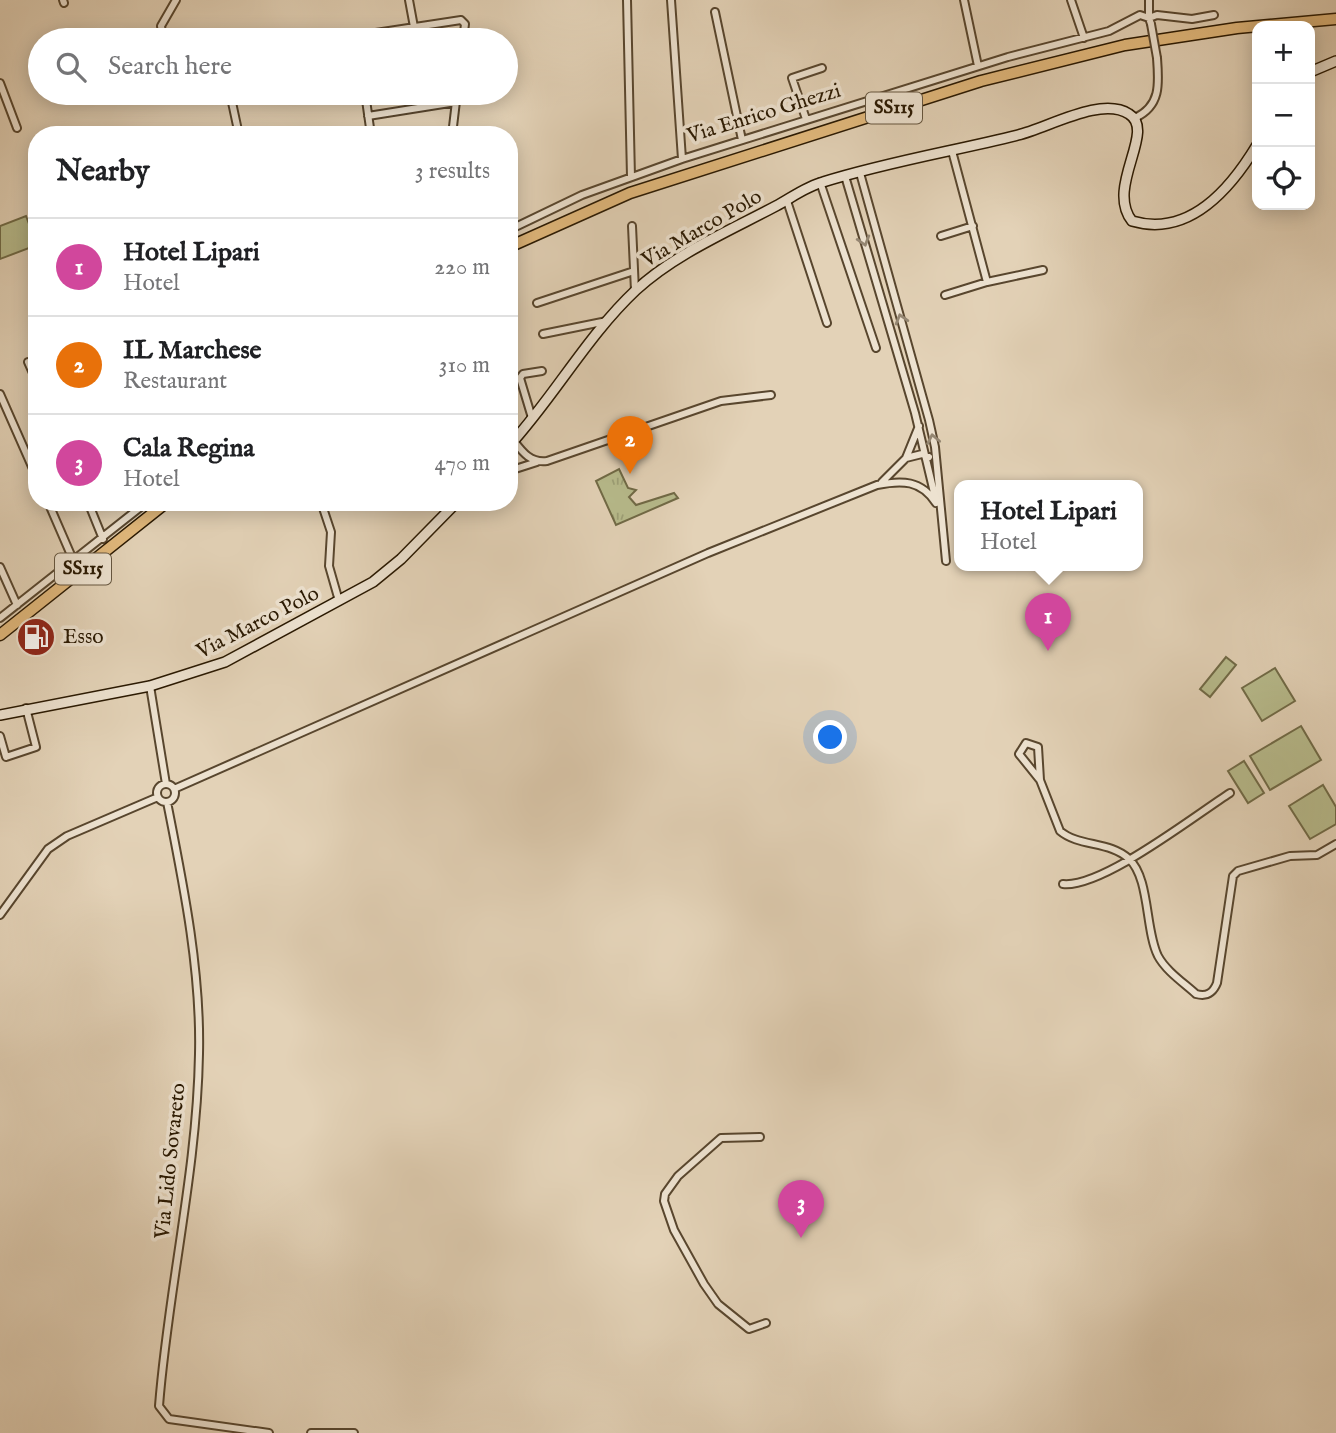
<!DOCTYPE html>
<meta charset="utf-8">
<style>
body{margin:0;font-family:"IM FELL English",serif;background:#f6f6f6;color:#202124}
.controls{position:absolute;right:21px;top:21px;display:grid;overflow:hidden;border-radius:14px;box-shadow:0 4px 18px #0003}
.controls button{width:63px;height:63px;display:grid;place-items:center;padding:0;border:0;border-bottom:2px solid #e0e0e0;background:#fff;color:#202124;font:35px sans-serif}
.you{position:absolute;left:831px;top:738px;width:24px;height:24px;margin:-18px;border:5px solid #fff;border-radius:50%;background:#1a73e8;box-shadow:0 0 0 10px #1a73e833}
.badge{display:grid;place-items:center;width:46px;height:46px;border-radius:50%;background:#0b8043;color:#fff;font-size:23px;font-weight:700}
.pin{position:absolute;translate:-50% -58px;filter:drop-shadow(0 2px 4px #0008)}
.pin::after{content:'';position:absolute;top:37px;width:24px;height:21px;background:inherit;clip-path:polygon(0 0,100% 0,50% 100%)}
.popup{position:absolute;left:954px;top:480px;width:189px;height:91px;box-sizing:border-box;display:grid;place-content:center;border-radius:14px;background:#fff;filter:drop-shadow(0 2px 5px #0005);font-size:23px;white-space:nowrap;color:#757577}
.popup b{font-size:26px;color:#202124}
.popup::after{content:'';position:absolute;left:50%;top:100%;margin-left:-14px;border:14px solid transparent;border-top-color:#fff}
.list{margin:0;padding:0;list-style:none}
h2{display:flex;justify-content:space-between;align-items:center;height:91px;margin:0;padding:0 28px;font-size:30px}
h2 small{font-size:23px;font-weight:400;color:#757577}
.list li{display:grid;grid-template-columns:46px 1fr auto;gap:21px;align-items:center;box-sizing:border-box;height:98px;padding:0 28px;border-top:2px solid #e0e0e0}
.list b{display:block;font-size:26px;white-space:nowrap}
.list p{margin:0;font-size:23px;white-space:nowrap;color:#757577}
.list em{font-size:23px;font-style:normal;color:#757577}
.icon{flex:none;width:38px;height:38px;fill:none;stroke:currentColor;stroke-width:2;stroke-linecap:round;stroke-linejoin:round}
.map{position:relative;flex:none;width:1336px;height:1433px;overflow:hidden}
.search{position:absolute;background:#fff;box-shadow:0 4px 18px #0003;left:28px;top:28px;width:490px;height:77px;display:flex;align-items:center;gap:18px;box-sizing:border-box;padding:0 24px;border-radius:38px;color:#757577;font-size:26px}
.panel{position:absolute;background:#fff;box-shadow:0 4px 18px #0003;left:28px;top:126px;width:490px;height:385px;border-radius:28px}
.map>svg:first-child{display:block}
.grass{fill:url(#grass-tufts);stroke:#706a46;stroke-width:2}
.garden{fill:#b7bb8c;stroke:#706a46;stroke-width:2}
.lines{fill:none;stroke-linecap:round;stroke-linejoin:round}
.street-casing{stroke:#58462e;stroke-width:10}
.secondary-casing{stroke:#291801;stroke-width:12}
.primary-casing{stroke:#291801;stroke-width:13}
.street{stroke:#ede2d0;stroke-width:6}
.secondary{stroke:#ede2d0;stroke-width:9}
.primary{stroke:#e2b97c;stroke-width:10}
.street-bridge-casing{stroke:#58462e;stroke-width:10;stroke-linecap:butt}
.street-bridge{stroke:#ede2d0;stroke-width:6}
.oneway{stroke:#958773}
.labels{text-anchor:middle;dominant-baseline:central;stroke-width:7;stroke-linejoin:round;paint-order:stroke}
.shield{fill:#ede2d0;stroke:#64553f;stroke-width:2}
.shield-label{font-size:19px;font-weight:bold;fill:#291801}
.street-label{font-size:21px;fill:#291801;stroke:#ede2d0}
.poi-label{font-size:21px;fill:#291801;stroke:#ede2d0;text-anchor:start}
</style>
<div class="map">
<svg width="1336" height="1433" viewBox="0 0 1336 1433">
<defs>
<pattern id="grass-tufts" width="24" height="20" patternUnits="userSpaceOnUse" patternTransform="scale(1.75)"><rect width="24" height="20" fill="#b7bb8c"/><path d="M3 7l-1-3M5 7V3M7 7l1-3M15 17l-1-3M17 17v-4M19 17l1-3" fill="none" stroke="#9da077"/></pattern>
</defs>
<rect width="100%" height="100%" fill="#e3d2b7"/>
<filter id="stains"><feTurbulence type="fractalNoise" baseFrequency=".00286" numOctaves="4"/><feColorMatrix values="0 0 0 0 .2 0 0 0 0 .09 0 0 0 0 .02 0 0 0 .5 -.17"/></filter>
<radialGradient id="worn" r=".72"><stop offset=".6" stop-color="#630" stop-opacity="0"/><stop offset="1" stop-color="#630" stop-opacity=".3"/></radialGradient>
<path class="grass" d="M619,469L628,488L636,490L629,497L636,505L674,493L678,498L616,525L596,481Z"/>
<path class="garden" d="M26,216L37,245L0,259V226Z
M1226,657L1236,665L1210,697L1200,689Z
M1275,668L1295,701L1262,721L1242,688Z
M1301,726L1321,760L1270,790L1250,756Z
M1244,761L1264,793L1248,803L1228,771Z
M1323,785L1336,807V824L1310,839L1289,806Z"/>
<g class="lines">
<defs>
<path id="street" d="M63,0L64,3
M409,0L414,27
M627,0L631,177
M671,0L682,159
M964,0L978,66
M1071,0L1084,38
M1149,0V18L1157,15L1192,19L1214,15
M715,12L742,140
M163,40L161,26L176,0
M357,40L356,36L461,20L465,24L463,40
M0,83L17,128
M230,93L239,135
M365,93L371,135
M368,116L456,102
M1135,118C1161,106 1159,84 1157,58
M806,119L792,78L822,68
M452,135L457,93
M952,151L987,282L1043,270
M860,173L929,420L935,447L946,561
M845,176L915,413L936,501
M820,182L876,348
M787,201L827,323
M632,226L635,291
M509,230L582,195L682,159L1008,57L1109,31L1140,15L1149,18L1151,24
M941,236L973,226
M945,295L987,282
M537,303L634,271
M543,334L607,321
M28,362L37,382
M0,394L37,478
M532,418L520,378L523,374L542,371
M514,441C523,453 531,463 547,461L721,401L771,395
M906,458L922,454L929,457
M509,471L537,462
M882,482L906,458L919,426
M48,502L74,562
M88,502L103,539
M321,502L331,532L329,566L339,601
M0,567L17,605
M0,618L147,502
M150,686L166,784
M0,736L6,757L36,747L26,708
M1040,780L1019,754L1026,743L1038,747L1040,780L1060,831C1079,847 1110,841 1129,859C1150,878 1145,930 1158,956C1166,971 1184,983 1196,994C1207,997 1213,993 1217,983L1233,876L1238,871L1290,856L1317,855L1336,844
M157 793a9 9 0 1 1 18 0a9 9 0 1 1-18 0Z
M174,789L708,553L877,485C902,480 921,480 936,503
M167,802C183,883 201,970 199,1054C197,1172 168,1289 159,1406L169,1419L269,1433
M1063,884C1102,888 1194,816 1230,793
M0,915L48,849L67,836L158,797
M760,1137L721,1138L678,1176L665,1194L664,1201L674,1230L704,1284L718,1304L749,1329L766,1323
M311,1433H354"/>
<path id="secondary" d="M1310,72L1336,61
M509,446C554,397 587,336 636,290C675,254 729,231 776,206C791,198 807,186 823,182C886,162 954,151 1018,135C1048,128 1101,96 1129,114C1157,131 1105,187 1132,221C1190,238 1231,188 1257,145
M0,715L150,686L225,662L373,582L401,559L457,502"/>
<path id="primary" d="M509,247L630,193L981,81L1125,45L1237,28L1336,19
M0,635L167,502"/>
</defs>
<use href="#street" class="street-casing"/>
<use href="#secondary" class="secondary-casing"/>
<use href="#primary" class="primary-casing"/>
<use href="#street" class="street"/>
<use href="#secondary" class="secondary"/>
<use href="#primary" class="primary"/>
<defs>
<path id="street-bridge" d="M1151,24L1157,58"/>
</defs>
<use href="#street-bridge" class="street-bridge-casing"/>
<use href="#street-bridge" class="street-bridge"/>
</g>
<defs><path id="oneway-chevron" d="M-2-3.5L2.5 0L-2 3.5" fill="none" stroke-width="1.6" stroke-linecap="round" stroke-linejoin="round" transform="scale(1.75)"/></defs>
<g class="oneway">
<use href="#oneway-chevron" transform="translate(864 241) rotate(73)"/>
<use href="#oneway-chevron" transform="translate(901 319) rotate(-106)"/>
<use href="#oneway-chevron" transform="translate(933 439) rotate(-101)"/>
</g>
<defs>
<symbol id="fuel-disc" viewBox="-11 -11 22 22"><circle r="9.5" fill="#8f2418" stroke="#ede2d0"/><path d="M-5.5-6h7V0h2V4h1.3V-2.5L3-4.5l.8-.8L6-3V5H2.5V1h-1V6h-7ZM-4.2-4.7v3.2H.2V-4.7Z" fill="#fff"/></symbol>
</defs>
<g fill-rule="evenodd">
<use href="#fuel-disc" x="14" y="615" width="44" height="44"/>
</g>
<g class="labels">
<g class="shield">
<rect x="866" y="92.5" width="56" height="31" rx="5"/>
<rect x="55" y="553.5" width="56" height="31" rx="5"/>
</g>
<g class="shield-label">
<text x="894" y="108">SS115</text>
<text x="83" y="569">SS115</text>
</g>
<g class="street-label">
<text transform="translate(764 114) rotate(-17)">Via Enrico Ghezzi</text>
<text transform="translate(702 229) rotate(-30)">Via Marco Polo</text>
<text transform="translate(258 623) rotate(-27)">Via Marco Polo</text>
<text transform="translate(171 1161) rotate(-84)">Via Lido Sovareto</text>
</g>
<g class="poi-label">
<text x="63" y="637">Esso</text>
</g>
</g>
<rect width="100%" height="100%" filter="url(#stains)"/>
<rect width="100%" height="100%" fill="url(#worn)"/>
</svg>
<div class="controls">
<button>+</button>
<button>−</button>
<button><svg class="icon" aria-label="locate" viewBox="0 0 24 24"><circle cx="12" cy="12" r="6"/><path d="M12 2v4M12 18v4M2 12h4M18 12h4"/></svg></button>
</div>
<div class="you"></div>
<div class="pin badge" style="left:1048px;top:651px;background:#d1479c">1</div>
<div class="popup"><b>Hotel Lipari</b>Hotel</div>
<div class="pin badge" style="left:630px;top:474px;background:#e8710a">2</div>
<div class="pin badge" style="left:801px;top:1238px;background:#d1479c">3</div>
<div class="search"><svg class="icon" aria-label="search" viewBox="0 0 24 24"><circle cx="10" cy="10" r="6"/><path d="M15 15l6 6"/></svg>Search here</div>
<section class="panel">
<h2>Nearby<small>3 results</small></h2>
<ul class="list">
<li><span class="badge" style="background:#d1479c">1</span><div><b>Hotel Lipari</b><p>Hotel</p></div><em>220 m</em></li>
<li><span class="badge" style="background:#e8710a">2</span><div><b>IL Marchese</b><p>Restaurant</p></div><em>310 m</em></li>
<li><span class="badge" style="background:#d1479c">3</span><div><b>Cala Regina</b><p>Hotel</p></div><em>470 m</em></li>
</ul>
</section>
</div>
